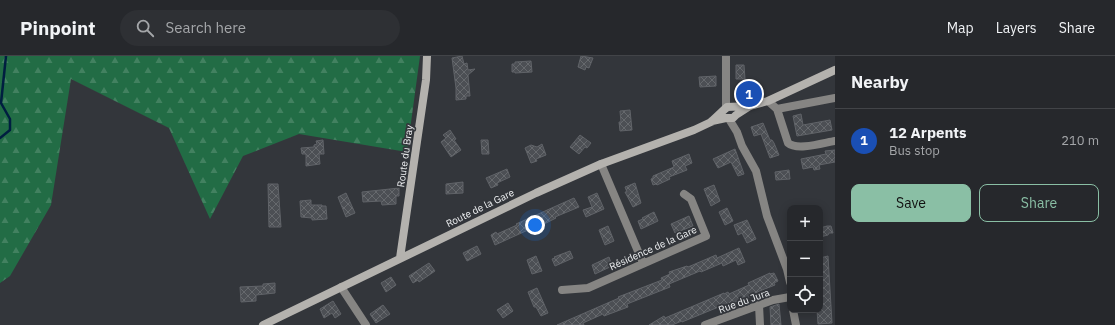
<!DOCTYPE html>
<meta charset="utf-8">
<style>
body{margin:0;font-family:"IBM Plex Sans",sans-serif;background:#2e3034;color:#f1f3f6}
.controls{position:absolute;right:12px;bottom:12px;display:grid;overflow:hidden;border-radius:8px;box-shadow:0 2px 10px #0003}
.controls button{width:36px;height:36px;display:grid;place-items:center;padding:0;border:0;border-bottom:1px solid #424448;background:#26282c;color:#f1f3f6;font:20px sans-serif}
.you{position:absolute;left:535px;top:169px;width:14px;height:14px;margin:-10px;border:3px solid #fff;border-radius:50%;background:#1a73e8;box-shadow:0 0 0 6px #1a73e833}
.badge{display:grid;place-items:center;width:26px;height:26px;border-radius:50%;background:#8abfa5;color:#fff;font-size:13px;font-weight:700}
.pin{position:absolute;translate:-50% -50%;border:2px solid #fff;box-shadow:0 1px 4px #0006}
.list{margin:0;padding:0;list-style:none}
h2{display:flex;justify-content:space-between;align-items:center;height:52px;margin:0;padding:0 16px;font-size:17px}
h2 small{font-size:13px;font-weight:400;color:#a4a6a9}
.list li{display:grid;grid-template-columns:26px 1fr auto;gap:12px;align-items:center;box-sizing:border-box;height:64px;padding:0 16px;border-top:1px solid #424448}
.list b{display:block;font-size:15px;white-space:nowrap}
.list p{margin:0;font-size:13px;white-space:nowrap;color:#a4a6a9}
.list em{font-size:13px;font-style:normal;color:#a4a6a9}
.actions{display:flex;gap:8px;padding:12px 16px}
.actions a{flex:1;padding:9px 0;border:1px solid #8abfa5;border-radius:8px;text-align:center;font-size:14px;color:#8abfa5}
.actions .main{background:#8abfa5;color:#111}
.icon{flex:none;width:22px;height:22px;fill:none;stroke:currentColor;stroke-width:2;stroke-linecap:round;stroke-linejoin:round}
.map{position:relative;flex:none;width:835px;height:269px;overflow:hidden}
header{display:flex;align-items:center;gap:24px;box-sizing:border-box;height:56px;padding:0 20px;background:#26282c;border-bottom:1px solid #424448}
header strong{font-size:19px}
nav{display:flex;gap:22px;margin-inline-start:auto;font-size:14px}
.search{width:280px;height:36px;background:#2e3034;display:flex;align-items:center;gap:10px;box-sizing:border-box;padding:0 14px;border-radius:22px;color:#a4a6a9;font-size:15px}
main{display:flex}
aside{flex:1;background:#26282c}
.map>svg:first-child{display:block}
.forest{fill:url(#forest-firs)}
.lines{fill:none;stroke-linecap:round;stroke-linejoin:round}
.stream{stroke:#001e40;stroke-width:2.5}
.building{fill:url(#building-cross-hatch);stroke:#606368}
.street{stroke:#868583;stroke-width:8}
.secondary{stroke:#b4b2ae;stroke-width:8}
.labels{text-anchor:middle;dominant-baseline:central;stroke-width:3.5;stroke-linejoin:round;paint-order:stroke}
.street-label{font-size:10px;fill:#f0f2f4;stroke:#33363b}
</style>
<header>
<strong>Pinpoint</strong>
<div class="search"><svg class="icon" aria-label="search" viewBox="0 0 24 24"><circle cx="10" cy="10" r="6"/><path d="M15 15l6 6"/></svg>Search here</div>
<nav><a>Map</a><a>Layers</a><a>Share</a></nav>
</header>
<main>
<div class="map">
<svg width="835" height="269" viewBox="0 0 835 269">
<defs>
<pattern id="forest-firs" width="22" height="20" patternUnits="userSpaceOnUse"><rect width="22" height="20" fill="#226c45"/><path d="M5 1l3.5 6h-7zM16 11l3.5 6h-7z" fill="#428160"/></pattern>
<pattern id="building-cross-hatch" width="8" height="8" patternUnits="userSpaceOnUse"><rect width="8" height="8" fill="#4c4f54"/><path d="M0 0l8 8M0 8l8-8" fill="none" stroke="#66696d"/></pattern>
</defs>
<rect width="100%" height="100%" fill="#33363b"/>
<path class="forest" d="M0,0H420L407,96L299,78L243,100L210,163L169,72L71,23L51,149L10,220L0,227Z"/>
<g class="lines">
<path class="stream" d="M0,82L10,74V63L1,47L6,0"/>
</g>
<path class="building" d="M462,0L464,8L467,7L468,14L475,13L468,19L470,40H466V43L456,44V32L452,2Z
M581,0L593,2L589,12L586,11L585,14L578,11Z
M531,5L532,16L515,17V16H512V8H515V6Z
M736,9H744L745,23H736Z
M716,20V30L700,31L699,21Z
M630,54L632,74L620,75L619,66H621L620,55Z
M801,58L803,69L830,64L832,74L797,80L793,60Z
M763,67L770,84H772L774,87L779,99L770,102L761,78L754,80L751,71Z
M450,74L456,83L454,84L461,94L451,101L441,86L446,82L443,79Z
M580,79L591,87L587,92L585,91L579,98L570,91Z
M323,84L324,98H319L320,108L306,110V98H302L301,92L314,91V89L317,88L316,85Z
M481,84H488L489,98H482Z
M542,88L546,99L536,103L537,105L531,107L525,92L531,89L537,91Z
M735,93L744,118L738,120L731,106L718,112L713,103Z
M835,94V106L819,109L820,113L814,114L813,111L803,113L801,103L826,98L825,95Z
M689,98L692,107L685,110L687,114L669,121L670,123L657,129L656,128L653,129L651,123L653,122V120L674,111L672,105Z
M507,113L510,121L497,127L498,129L491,132L486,122Z
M789,114L790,123L776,124L775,116Z
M463,126V137L446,138V128Z
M635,127L641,147L633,151L625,136H627L625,131Z
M268,128H278L281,171H269Z
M714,129L720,145L711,150L704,133Z
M399,132V140H396V148L382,149L381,145L363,146L362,136Z
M346,137L355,157L346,161L338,141Z
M597,137L604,153L586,161L583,154L592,151L588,141Z
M574,142L579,151L555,161L556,162L540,170L539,169L495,189L491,179L496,176L497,178L517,169L516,168Z
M311,144V149H322V150H326L327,163L312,164V162L301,161L300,145Z
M727,152L733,165L725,169L719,156Z
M654,156L658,165L641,173L638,165L643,163L642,162Z
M689,160L693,170L675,177L671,168Z
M747,164L756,183L747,187L742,177L738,179L734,169Z
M608,170L614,185L605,189L599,174Z
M827,170H831L833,177H829L828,179L820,181V172Z
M477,190L481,198L467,205L463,197Z
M739,192L745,206L738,209L736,204L723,210L722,207L701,216L700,215L669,228L670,231L627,248L628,251L604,260L603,258L583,267L584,269H557L619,242L618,241L662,224L661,222L670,218L669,216L687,210L688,211L716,199L717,202Z
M570,195L573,202L555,210L552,203L555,202L554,201Z
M536,200L542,215L532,218L527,204Z
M828,200L832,267L818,268L817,254H820V202Z
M609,201L612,210L595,218L592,209Z
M429,207L435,215L419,226L418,224L413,227L409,220Z
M770,217V218L774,217L778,225L774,227L775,229L757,236V238L722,251L721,250L682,266V265L672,269H649L664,260L665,262L724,237V238L728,236L729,238L749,229L748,227Z
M391,221L396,229L386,236L381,227Z
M275,227V237L256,239V245L241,246L240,231L263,230V228Z
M537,232L548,257L541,260L536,251H534L528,236Z
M333,245L341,258L335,262L332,257L324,262L320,253Z
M508,247L513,255L503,262L497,254Z
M779,248L781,269H771L770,251Z
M383,249L390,258L376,267L370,258Z"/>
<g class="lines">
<path class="street" d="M726,0V52
M768,45L777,53L835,42
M777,53L788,87C797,95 823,87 835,85
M729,63L737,76L742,90L756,115L767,160L787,213L790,226
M601,108L643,207
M341,231L366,269
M562,234L588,232L706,180L691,143L684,138
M759,249L760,269
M793,254L796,269
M705,269L773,244L790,241"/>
<path class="secondary" d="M712,65L726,62H733L736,59L750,50L768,45L835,14
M400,202L426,24L427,0
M263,269L536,137L601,108L694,74L711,66L727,51L750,50"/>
</g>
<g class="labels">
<g class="street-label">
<text transform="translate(405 100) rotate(-82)">Route du Bray</text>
<text transform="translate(480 152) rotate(-26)">Route de la Gare</text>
<text transform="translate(653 192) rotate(-24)">Résidence de la Gare</text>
<text transform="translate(744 245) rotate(-20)">Rue du Jura</text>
</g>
</g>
</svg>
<div class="controls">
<button>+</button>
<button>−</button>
<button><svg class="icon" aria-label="locate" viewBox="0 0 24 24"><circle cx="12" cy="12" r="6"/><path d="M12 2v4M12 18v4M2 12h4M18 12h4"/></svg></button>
</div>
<div class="you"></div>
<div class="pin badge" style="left:749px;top:38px;background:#1a4fb4">1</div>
</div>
<aside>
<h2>Nearby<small></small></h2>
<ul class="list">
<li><span class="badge" style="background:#1a4fb4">1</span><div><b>12 Arpents</b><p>Bus stop</p></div><em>210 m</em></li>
</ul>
<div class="actions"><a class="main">Save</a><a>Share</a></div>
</aside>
</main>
